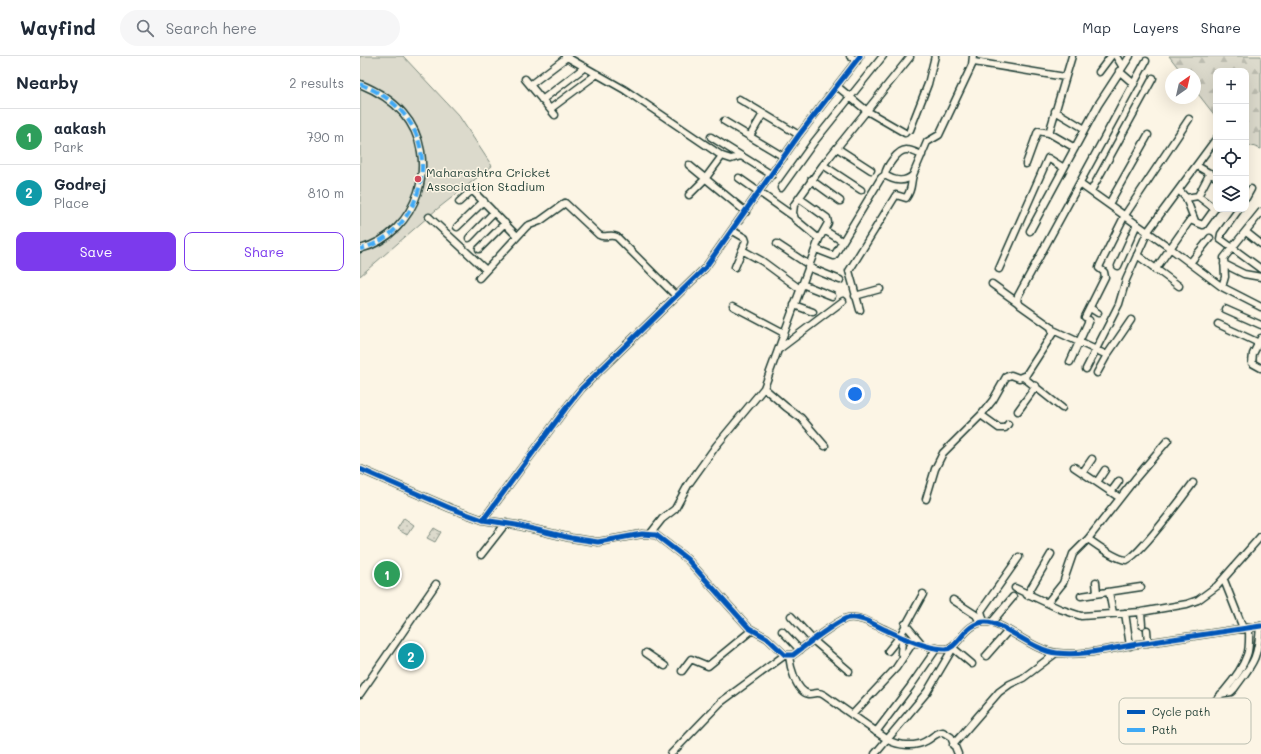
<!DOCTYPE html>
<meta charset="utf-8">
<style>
body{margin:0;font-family:Mali,sans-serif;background:#f6f6f7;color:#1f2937}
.controls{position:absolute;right:12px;top:12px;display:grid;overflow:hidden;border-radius:8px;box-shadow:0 4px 16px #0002}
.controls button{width:36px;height:36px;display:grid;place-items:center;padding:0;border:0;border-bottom:1px solid #e0e1e3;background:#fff;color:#1f2937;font:20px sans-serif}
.compass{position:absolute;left:805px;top:12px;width:36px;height:36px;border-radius:50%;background:#fff;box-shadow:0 4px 16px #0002;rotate:34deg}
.you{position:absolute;left:495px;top:338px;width:14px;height:14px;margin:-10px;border:3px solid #fff;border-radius:50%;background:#1a73e8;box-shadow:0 0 0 6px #1a73e833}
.badge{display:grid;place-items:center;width:26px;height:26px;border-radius:50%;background:#7c3aed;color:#fff;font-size:13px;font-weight:700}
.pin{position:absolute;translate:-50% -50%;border:2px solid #fff;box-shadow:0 1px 4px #0006}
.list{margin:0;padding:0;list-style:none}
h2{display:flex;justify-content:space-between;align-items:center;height:52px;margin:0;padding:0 16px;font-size:17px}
h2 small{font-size:13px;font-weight:400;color:#747a83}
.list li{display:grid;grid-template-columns:26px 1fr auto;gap:12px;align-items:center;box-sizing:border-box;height:56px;padding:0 16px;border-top:1px solid #e0e1e3}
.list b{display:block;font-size:15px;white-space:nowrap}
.list p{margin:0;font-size:13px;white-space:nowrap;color:#747a83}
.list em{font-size:13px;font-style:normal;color:#747a83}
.actions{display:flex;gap:8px;padding:12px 16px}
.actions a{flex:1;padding:9px 0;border:1px solid #7c3aed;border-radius:8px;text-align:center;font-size:14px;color:#7c3aed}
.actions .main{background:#7c3aed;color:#fff}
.icon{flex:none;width:22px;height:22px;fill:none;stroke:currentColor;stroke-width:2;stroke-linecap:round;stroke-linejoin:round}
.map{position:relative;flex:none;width:901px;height:698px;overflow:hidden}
header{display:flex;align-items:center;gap:24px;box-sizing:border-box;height:56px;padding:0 20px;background:#fff;border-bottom:1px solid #e0e1e3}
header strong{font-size:19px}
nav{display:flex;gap:22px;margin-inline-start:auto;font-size:14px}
.search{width:280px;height:36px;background:#f6f6f7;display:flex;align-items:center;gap:10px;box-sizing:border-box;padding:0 14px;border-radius:22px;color:#747a83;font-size:15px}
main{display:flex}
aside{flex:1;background:#fff}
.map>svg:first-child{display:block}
.green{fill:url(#green-dots);stroke:#7e8c80}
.forest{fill:url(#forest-firs);stroke:#7e8c80}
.pitch{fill:#dcdacc;stroke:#7e8c80}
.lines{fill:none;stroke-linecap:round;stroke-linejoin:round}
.minor-casing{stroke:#1f3d34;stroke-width:9}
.minor{stroke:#fcf5e5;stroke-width:6}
.quiet{stroke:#3fa9f5;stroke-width:4;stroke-dasharray:8 4;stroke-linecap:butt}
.cycleway-casing{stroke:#fcf5e5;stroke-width:8}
.cycleway{stroke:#0057b8;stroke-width:5}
.poi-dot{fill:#d1495b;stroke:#fcf5e5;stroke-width:1.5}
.labels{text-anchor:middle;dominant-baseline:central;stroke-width:3;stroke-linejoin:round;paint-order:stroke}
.poi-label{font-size:12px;fill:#1f3d34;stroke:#fcf5e5;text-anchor:start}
.key{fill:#fcf5e5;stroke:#babeb0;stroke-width:1}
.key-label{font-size:11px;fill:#1f3d34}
</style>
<header>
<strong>Wayfind</strong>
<div class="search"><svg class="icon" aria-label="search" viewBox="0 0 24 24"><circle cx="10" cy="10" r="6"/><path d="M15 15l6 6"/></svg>Search here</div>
<nav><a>Map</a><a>Layers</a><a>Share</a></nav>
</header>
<main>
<aside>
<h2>Nearby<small>2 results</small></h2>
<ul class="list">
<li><span class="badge" style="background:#2e9e5b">1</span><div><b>aakash</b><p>Park</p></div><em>790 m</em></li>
<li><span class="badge" style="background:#0f9aa8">2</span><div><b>Godrej</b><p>Place</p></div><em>810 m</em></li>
</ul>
<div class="actions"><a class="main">Save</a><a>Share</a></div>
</aside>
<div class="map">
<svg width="901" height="698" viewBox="0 0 901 698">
<defs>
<pattern id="green-dots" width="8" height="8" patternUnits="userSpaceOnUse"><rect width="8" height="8" fill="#dcdacc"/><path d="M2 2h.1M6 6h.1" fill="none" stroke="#bcbcb0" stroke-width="1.8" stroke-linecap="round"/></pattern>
<pattern id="forest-firs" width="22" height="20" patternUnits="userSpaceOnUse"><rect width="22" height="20" fill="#dcdacc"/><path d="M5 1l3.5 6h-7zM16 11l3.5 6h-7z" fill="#bcbcb0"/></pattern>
</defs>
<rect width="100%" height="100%" fill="#fcf5e5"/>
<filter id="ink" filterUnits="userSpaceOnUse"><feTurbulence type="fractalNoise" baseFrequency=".025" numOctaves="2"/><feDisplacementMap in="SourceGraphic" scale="8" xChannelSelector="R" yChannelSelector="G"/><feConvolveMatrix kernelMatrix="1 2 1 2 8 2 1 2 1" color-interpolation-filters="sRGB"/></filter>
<g filter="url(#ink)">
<path class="green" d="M44,462L54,469L47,479L37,473Z
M74,472L81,476L75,486L67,482Z
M27,512L33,516L28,525L21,521Z"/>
<path class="forest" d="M809,0H901V93L886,88V15H856V61L835,34V18H823Z"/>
<path class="pitch" d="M0,0H43L99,60L132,110L76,154L0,220Z"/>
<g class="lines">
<defs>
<path id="minor" d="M205,0L265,34L362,100L371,103L381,100
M490,0L497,5
M712,0L689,77L715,92
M756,0L762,10
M614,6L705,21
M759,15L774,28
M739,16L751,0
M165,23L195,59
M0,28C17,35 31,43 43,57C82,102 58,178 0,193
M170,29L207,1
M478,31L507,55L545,77
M379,43L439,79
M182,44L225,11
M190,53L237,18
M695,55L725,73
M364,65L424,101
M550,74L568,28L575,0
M390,80L403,58
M351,81L412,119
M477,92L511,114
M666,108L678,75L689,77
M329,109L386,156
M463,109L501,134
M837,110L856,121
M525,119C526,111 538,93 547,94C551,94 557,97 562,99
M379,122L433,160
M451,124L480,145
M720,128L810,192L862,231L901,251
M421,132L454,86L523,0
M819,134L826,142L835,165
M731,135L793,22
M329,139L345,123L362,100
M838,140L850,117
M826,142L838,140L855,153
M886,142L891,133
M99,146L112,134L157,180
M749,148L788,79
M879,153L861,178L860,183L901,213
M69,161L126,214
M97,171L124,145
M464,174L482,185
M373,175L385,182L386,185L375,211
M670,175L738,49L770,0
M886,176L901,188
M109,182L134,156
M459,183L435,163L433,157L434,149L463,109L550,1
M417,188L449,209
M119,193L145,167
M456,193L474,200L521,122L525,119C534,125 545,127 553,119L567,86L579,79L612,9L613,0
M382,194L402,205L440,233
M777,199L819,230
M830,207L850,182
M864,208L884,218L901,221
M758,210L777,168
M448,211L480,224
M639,213L688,102L704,112
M795,214L830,164L843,169L856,151
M119,222L167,170L180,165L205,147L239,179C245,183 250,177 257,181L316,240
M442,228L472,240
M632,228L657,246
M862,231L865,221L864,202L901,156
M495,240L520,233
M434,249L453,256
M373,250L424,277
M730,252L738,257
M865,253L901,269
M500,254L489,215L536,139L546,142C553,132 550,128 553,119
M725,261L745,221L744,216L739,212L740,209L765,159L829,63
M858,268L899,287
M693,274L747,299L771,264
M901,282L893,298L892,307L901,312
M418,294L483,245
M710,306L729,264
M726,313L759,248L766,224L788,175L856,83
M737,317L747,299
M663,321L702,352
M404,332L426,351L441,362L465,390
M658,355L676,330
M621,359L639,372H645L648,368
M714,411L760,442
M0,413L90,452L123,464L156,469L211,482L238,486L282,478L296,479L327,503L389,572L407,582L425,599H433C442,592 480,563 488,562C502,560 516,570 528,575C542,582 569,593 585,593C598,594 604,566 626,566C643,566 673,595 697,597C722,600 748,593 772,589C815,583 858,576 901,570
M723,416L732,403
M737,426L745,414
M751,436L759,425
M566,443L575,413L583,397L621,359L633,344L646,321L651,319L659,322L666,319L693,277L691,271L660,249L657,246L658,240L786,5
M123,464L206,352L222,332L345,212L439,79L500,0
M291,477L302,463L315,453L328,429L356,390L404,332L459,183L468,167L467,162L439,142
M728,483C737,489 755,503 766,504C776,504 825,438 833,427
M121,499L146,467
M864,524L883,572
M736,526L737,537
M655,532L700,553L721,560L781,556L827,548L838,544L857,530L901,480
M749,536L753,557
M667,539L691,498
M721,540L781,531
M593,544L616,559L620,566
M687,547L703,527L713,498L728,483L775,423L808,384
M781,556L782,569
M765,557L770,590
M431,560L454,585L489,615
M624,566L621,555L659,501
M632,566L653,541
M545,568L561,587
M787,574L788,587
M422,575L440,594
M540,580L542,586L541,596
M593,592L612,608
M528,595L540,580L563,538
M286,597L305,610
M429,600C430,610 436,636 449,638C455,638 458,635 464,639L528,684C538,690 556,691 566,685C572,682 575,677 583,676L591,681L598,698
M626,600L648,575
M322,615L331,603L348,610L392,574
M0,638L76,528
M861,638L871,636L874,633C893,607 898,604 900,570
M492,659L536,612L554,585
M833,663C852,652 880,620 887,599C890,591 889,580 889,571
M516,676L550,631L577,592
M593,689L639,636L650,628L663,622L696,597
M311,698L361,646L425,599
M515,698L567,636L593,592"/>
</defs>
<use href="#minor" class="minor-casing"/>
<use href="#minor" class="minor"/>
<path class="quiet" d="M0,28C17,35 31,43 43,57C82,102 58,178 0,193"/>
<defs>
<path id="cycleway" d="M0,413L90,452L123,464L156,469L211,482L238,486L282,478L296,479L327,503L389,572L407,582L425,599H433C442,592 480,563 488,562C502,560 516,570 528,575C542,582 569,593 585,593C598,594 604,566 626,566C643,566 673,595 697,597C722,600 748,593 772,589C815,583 858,576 901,570
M123,464L206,352L222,332L345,212L439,79L500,0"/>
</defs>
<use href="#cycleway" class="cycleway-casing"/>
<use href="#cycleway" class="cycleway"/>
</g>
</g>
<circle class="poi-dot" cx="58" cy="123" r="4"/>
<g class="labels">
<g class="poi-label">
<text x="66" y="116">Maharashtra Cricket<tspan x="66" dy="14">Association Stadium</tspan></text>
</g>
</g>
<rect x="759" y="642" width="132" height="46" rx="6" class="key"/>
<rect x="767" y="654" width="18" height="4" fill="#0057b8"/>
<rect x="767" y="672" width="18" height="4" fill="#3fa9f5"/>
<g class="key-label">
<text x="792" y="660">Cycle path</text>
<text x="792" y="678">Path</text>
</g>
</svg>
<div class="controls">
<button>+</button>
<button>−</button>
<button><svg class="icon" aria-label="locate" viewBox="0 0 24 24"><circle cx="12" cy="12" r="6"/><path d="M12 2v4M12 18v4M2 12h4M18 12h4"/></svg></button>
<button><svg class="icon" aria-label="layers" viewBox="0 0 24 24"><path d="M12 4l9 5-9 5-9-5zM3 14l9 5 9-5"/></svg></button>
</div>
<svg class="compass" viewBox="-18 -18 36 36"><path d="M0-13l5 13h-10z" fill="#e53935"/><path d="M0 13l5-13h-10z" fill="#747a83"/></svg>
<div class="you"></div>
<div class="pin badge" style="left:27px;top:518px;background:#2e9e5b">1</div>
<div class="pin badge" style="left:51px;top:600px;background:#0f9aa8">2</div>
</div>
</main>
